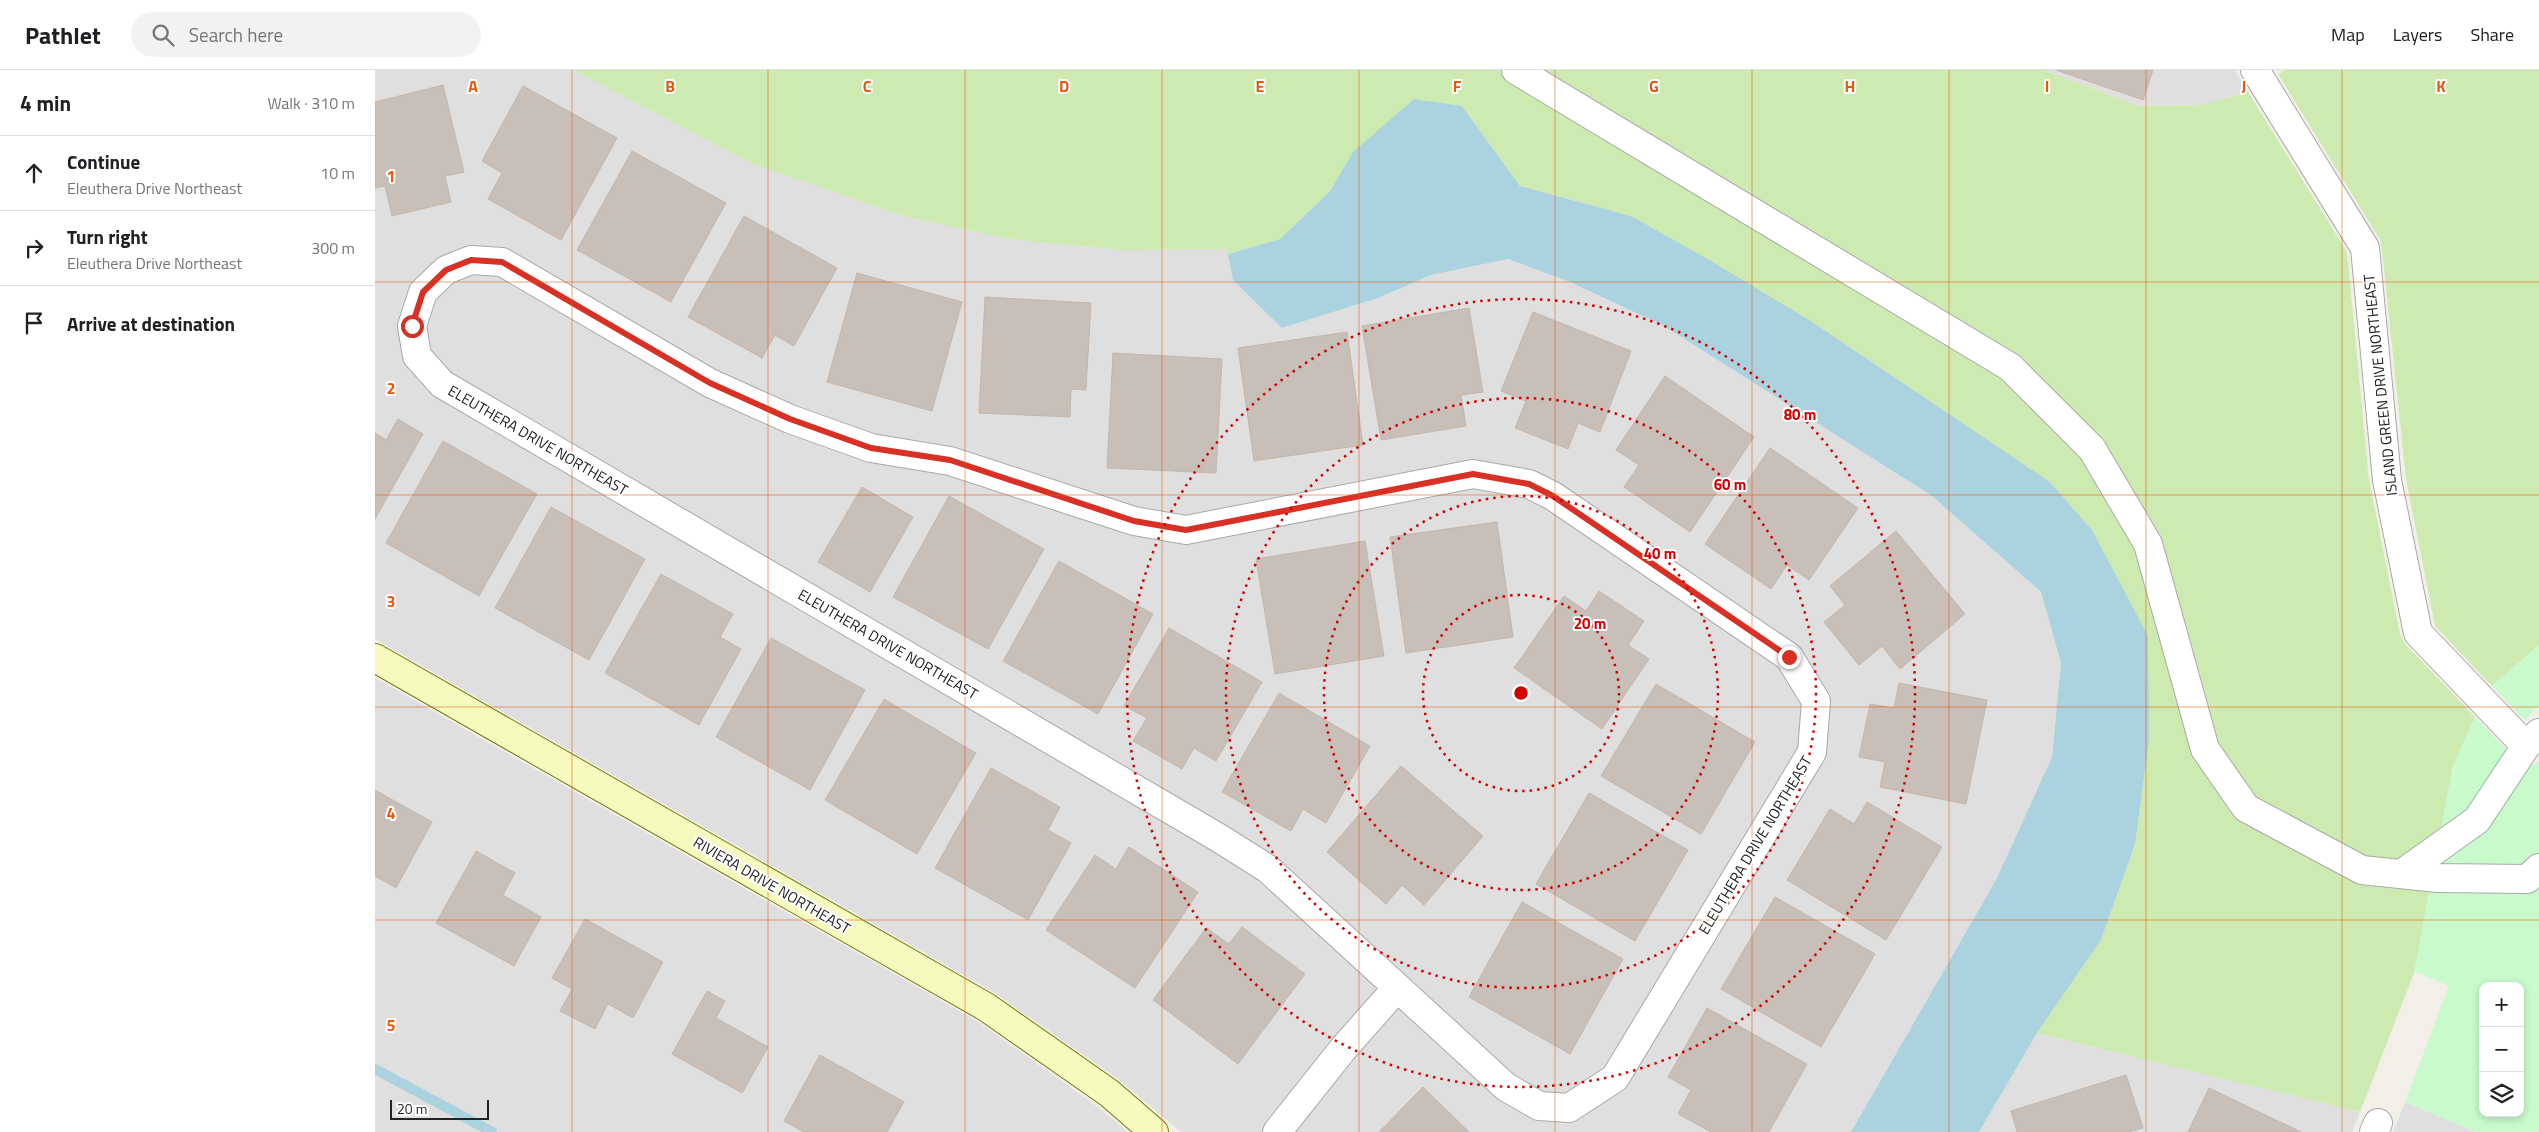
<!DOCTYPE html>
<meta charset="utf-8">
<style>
body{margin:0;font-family:"Titillium Web",sans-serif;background:#f2f2f2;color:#202124}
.controls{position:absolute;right:15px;bottom:15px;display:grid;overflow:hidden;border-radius:10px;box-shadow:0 2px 8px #0003}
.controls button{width:45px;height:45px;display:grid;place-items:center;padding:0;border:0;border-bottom:1px solid #e0e0e0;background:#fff;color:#202124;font:25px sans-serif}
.scale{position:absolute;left:15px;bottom:12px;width:99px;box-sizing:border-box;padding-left:5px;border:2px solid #222;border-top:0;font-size:14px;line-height:18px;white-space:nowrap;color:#222;-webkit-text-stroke:4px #fff;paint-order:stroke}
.stop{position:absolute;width:15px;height:15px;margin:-11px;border:4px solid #d93025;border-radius:50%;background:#fff}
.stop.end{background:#d93025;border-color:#fff;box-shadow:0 1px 5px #0008}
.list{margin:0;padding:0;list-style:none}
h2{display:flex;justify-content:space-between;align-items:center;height:65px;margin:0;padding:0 20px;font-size:21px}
h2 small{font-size:16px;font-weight:400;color:#757577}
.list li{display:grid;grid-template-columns:32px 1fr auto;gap:15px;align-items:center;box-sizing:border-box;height:75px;padding:0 20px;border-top:1px solid #e0e0e0}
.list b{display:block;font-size:19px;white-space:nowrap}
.list p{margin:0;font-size:16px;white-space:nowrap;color:#757577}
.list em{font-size:16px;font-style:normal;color:#757577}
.icon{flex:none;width:28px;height:28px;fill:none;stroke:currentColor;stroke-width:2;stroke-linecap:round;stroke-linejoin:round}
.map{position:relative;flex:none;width:2164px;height:1062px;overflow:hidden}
header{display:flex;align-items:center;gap:30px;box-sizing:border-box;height:70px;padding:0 25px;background:#fff;border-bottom:1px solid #e0e0e0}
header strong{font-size:24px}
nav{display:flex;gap:28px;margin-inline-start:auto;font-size:18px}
.search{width:350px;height:45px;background:#f2f2f2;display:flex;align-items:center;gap:12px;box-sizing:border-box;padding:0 18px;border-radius:28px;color:#757577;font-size:19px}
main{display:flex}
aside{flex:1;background:#fff}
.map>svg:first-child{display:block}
.residential{fill:#e0dfdf}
.grass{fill:#cdebb0}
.park{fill:#c8facc;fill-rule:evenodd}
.water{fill:#aad3df}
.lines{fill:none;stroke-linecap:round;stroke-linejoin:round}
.stream{stroke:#aad3df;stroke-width:10}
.building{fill:#c7bfb8;stroke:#c4b6ab}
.street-casing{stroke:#a9a9a9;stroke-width:30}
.secondary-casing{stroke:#707d05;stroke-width:30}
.street{stroke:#fff;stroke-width:28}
.secondary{stroke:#f7fabf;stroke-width:28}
.route{stroke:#d93025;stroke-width:6}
.grid{fill:none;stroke:#e8590c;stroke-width:1;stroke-opacity:0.55}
.ring{fill:none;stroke:#d40000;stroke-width:2.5;stroke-dasharray:2.5 5}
.labels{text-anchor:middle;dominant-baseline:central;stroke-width:4;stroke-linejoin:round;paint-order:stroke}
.street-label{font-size:15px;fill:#222;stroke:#fff}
.grid-label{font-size:16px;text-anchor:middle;font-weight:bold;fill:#e8590c;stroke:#fff;stroke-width:4;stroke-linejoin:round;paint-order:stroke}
.centre{fill:#d40000;stroke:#fff;stroke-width:2.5}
.ring-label{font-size:15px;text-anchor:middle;font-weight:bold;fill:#d40000;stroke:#fff;stroke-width:4;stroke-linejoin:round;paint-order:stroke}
</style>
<header>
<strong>Pathlet</strong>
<div class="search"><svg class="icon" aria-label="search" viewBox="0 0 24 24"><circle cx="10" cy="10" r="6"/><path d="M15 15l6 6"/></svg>Search here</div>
<nav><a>Map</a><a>Layers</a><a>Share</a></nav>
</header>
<main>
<aside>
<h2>4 min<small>Walk · 310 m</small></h2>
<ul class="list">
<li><svg class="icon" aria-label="ahead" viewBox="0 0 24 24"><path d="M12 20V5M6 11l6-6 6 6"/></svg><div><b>Continue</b><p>Eleuthera Drive Northeast</p></div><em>10 m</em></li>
<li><svg class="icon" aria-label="right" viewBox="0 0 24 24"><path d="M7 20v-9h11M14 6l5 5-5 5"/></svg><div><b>Turn right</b><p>Eleuthera Drive Northeast</p></div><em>300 m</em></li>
<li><svg class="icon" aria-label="arrive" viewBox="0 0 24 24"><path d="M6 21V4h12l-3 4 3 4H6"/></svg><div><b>Arrive at destination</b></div></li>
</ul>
</aside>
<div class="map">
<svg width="2164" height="1062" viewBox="0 0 2164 1062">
<rect width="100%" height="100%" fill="#f2efe9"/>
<path class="residential" d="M0,0H198L378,94L528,146L635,169L747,180L852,179L907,258L1003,228L1056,205L1132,189L1195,212L1289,256L1557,426L1666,522L1686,593L1677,687L1622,808L1476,1062H806L746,1011L620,923L0,569Z
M1669,0H1860L1873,22L1826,35L1763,36Z
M0,608L602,951L723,1037L753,1062H0Z
M1662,963L1985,1042L1977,1062H1604Z
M2030,1032L2101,1062H2018Z"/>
<path class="grass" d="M198,0H1669L1763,36L1826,35L1873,22L1972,182L1994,410L2025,564L2030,574L2100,647L2078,696L2039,903L1985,1042L1662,963L1726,870L1760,774L1717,460L1675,412L1436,251L1256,146L1145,116L1087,36L978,82L955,121L905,169L853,184L851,179L747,180L634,169L528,146L378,94Z
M1910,0H2164V575L2117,616L2060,556L2031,409L2006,171L1903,4Z"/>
<path class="park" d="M2164,575V636L2150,650L2117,616Z
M2100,647L2151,700L2164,691V1062H2101L2030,1032L2074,916L2040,901L2039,903L2078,696ZM2108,916H2145V1043H2108Z"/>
<path class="water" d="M1039,29L1087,36L1145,116L1256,146L1331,188L1436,251L1675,412L1717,460L1773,566L1774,670L1760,774L1726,870L1662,963L1604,1062H1476L1622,808L1677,687L1686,593L1666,522L1557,426L1289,256L1195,212L1133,189L1056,205L1003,228L907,258L858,210L853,184L905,169L955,121L978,82Z"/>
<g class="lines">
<path class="stream" d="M0,999L117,1062"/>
</g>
<path class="building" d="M1681,0H1778L1768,30Z
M68,15L89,102L70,106L76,132L17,146L10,116L0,118V32Z
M148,16L242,68L186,170L113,129L127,103L107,91Z
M257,81L351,133L296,232L202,180Z
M369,146L462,198L419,276L400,265L387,288L313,247Z
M482,203L587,232L557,341L452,312Z
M610,227L716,233L711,320L696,319L695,347L604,343Z
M1094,238L1108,322L1086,325L1091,356L1006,370L987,256Z
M1158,242L1256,281L1225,362L1203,353L1193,379L1140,358L1151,331L1126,321Z
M972,262L988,375L879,391L863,278Z
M738,283L847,289L841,403L732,398Z
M1290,306L1379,367L1315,462L1249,417L1264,395L1241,380Z
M23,349L48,364L0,449V363L11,370Z
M68,371L162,424L104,526L11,473Z
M1395,378L1483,438L1434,510L1412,495L1396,519L1330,474Z
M487,417L538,447L495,522L443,492Z
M574,426L669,479L613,579L518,527Z
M176,437L270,489L214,590L120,538Z
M1122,452L1138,567L1031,583L1015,467Z
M1521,461L1590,544L1525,599L1507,576L1484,595L1449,552L1470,535L1455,516Z
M990,471L1009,586L900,604L881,489Z
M684,491L778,544L723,644L628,591Z
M286,504L358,544L345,567L366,579L324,655L230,603Z
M1224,521L1269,551L1253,575L1274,589L1227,659L1139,598L1189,526L1211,541Z
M794,558L887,612L841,691L819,678L807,699L758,671L772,648L749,636Z
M396,568L490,620L435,720L341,667Z
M1524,613L1612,630L1591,734L1505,717L1510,692L1484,687L1495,634L1519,638Z
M1281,614L1380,672L1326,764L1226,706Z
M904,623L995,676L951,753L928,739L916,761L847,722Z
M509,629L601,683L542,784L450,730Z
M1026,696L1108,766L1049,835L1027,815L1011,834L952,782Z
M616,698L685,737L673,760L696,773L653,850L560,798Z
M0,720L57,752L21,818L0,806Z
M1214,723L1313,780L1260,871L1161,814Z
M1492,732L1567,777L1511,870L1412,810L1455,739L1479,754Z
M754,777L823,822L760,918L671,860L720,785L741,799Z
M101,781L140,803L128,825L166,847L139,896L61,853Z
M1400,827L1500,884L1446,977L1346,919Z
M1147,832L1248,889L1195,984L1094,927Z
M210,849L288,892L258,948L233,934L220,959L185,941L197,919L177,908Z
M867,857L930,904L863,994L778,930L831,858L854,874Z
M332,921L350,931L341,948L393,977L367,1023L297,984Z
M1332,938L1432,994L1394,1062H1336L1303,1044L1316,1020L1293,1007Z
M445,985L529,1032L512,1062H429L409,1051Z
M1751,1005L1768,1058L1754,1062H1642L1636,1041Z
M1048,1017L1094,1062H1004Z
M1834,1018L1926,1062H1813Z"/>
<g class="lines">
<defs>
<path id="street" d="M1141,0L1635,297L1717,379L1773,474L1830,679L1871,738L1987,800L2063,808L2152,809L2164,798
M1880,0L1990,178L2012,410L2043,563L2151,676
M96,190L127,192L335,313L415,349L496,378L575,391L759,451L811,460L1098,404L1154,414L1178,426L1414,587L1441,631L1437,682L1240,1008L1194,1038L1164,1036L1131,1017L893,799L844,768L67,314L42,286L37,256L48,222L71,200Z
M2028,803L2102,750L2151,676L2164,663
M902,1062L968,979L1021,919
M1999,1062L2003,1053"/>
<path id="secondary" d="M0,588L611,937L734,1023L779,1062"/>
</defs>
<use href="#street" class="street-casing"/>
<use href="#secondary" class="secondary-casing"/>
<use href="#street" class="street"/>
<use href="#secondary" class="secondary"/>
</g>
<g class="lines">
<path class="route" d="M37,256L48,222L71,200L96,190L127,192L335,313L415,349L496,378L575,390L759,451L811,460L1098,404L1154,414L1178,426L1414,587"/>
</g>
<path class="grid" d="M197,0V1062M393,0V1062M590,0V1062M787,0V1062M984,0V1062M1180,0V1062M1377,0V1062M1574,0V1062M1771,0V1062M1967,0V1062M0,212H2164M0,425H2164M0,637H2164M0,850H2164"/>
<g class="ring">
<circle cx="1146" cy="623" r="98"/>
<circle cx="1146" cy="623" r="197"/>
<circle cx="1146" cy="623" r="295"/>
<circle cx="1146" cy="623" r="394"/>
</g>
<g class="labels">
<g class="street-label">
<text transform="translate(2005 315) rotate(-96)">ISLAND GREEN DRIVE NORTHEAST</text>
<text transform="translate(163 370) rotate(30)">ELEUTHERA DRIVE NORTHEAST</text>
<text transform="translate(513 574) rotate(30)">ELEUTHERA DRIVE NORTHEAST</text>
<text transform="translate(1380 775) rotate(-59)">ELEUTHERA DRIVE NORTHEAST</text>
<text transform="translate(397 815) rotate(30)">RIVIERA DRIVE NORTHEAST</text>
</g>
</g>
<g class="grid-label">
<text x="98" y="22">A</text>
<text x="295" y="22">B</text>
<text x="492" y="22">C</text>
<text x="689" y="22">D</text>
<text x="885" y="22">E</text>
<text x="1082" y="22">F</text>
<text x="1279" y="22">G</text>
<text x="1475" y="22">H</text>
<text x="1672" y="22">I</text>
<text x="1869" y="22">J</text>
<text x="2066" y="22">K</text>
<text x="16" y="112">1</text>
<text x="16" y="324">2</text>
<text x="16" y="537">3</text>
<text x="16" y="749">4</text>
<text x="16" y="961">5</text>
</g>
<circle cx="1146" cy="623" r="8" class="centre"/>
<g class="ring-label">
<text x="1425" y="350">80 m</text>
<text x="1355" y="420">60 m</text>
<text x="1285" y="489">40 m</text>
<text x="1215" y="559">20 m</text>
</g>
</svg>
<div class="controls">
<button>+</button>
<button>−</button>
<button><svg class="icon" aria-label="layers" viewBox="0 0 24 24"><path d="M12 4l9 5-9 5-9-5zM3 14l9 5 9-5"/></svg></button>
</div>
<div class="scale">20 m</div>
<div class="stop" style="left:37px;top:256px"></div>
<div class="stop end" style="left:1414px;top:587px"></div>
</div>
</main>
